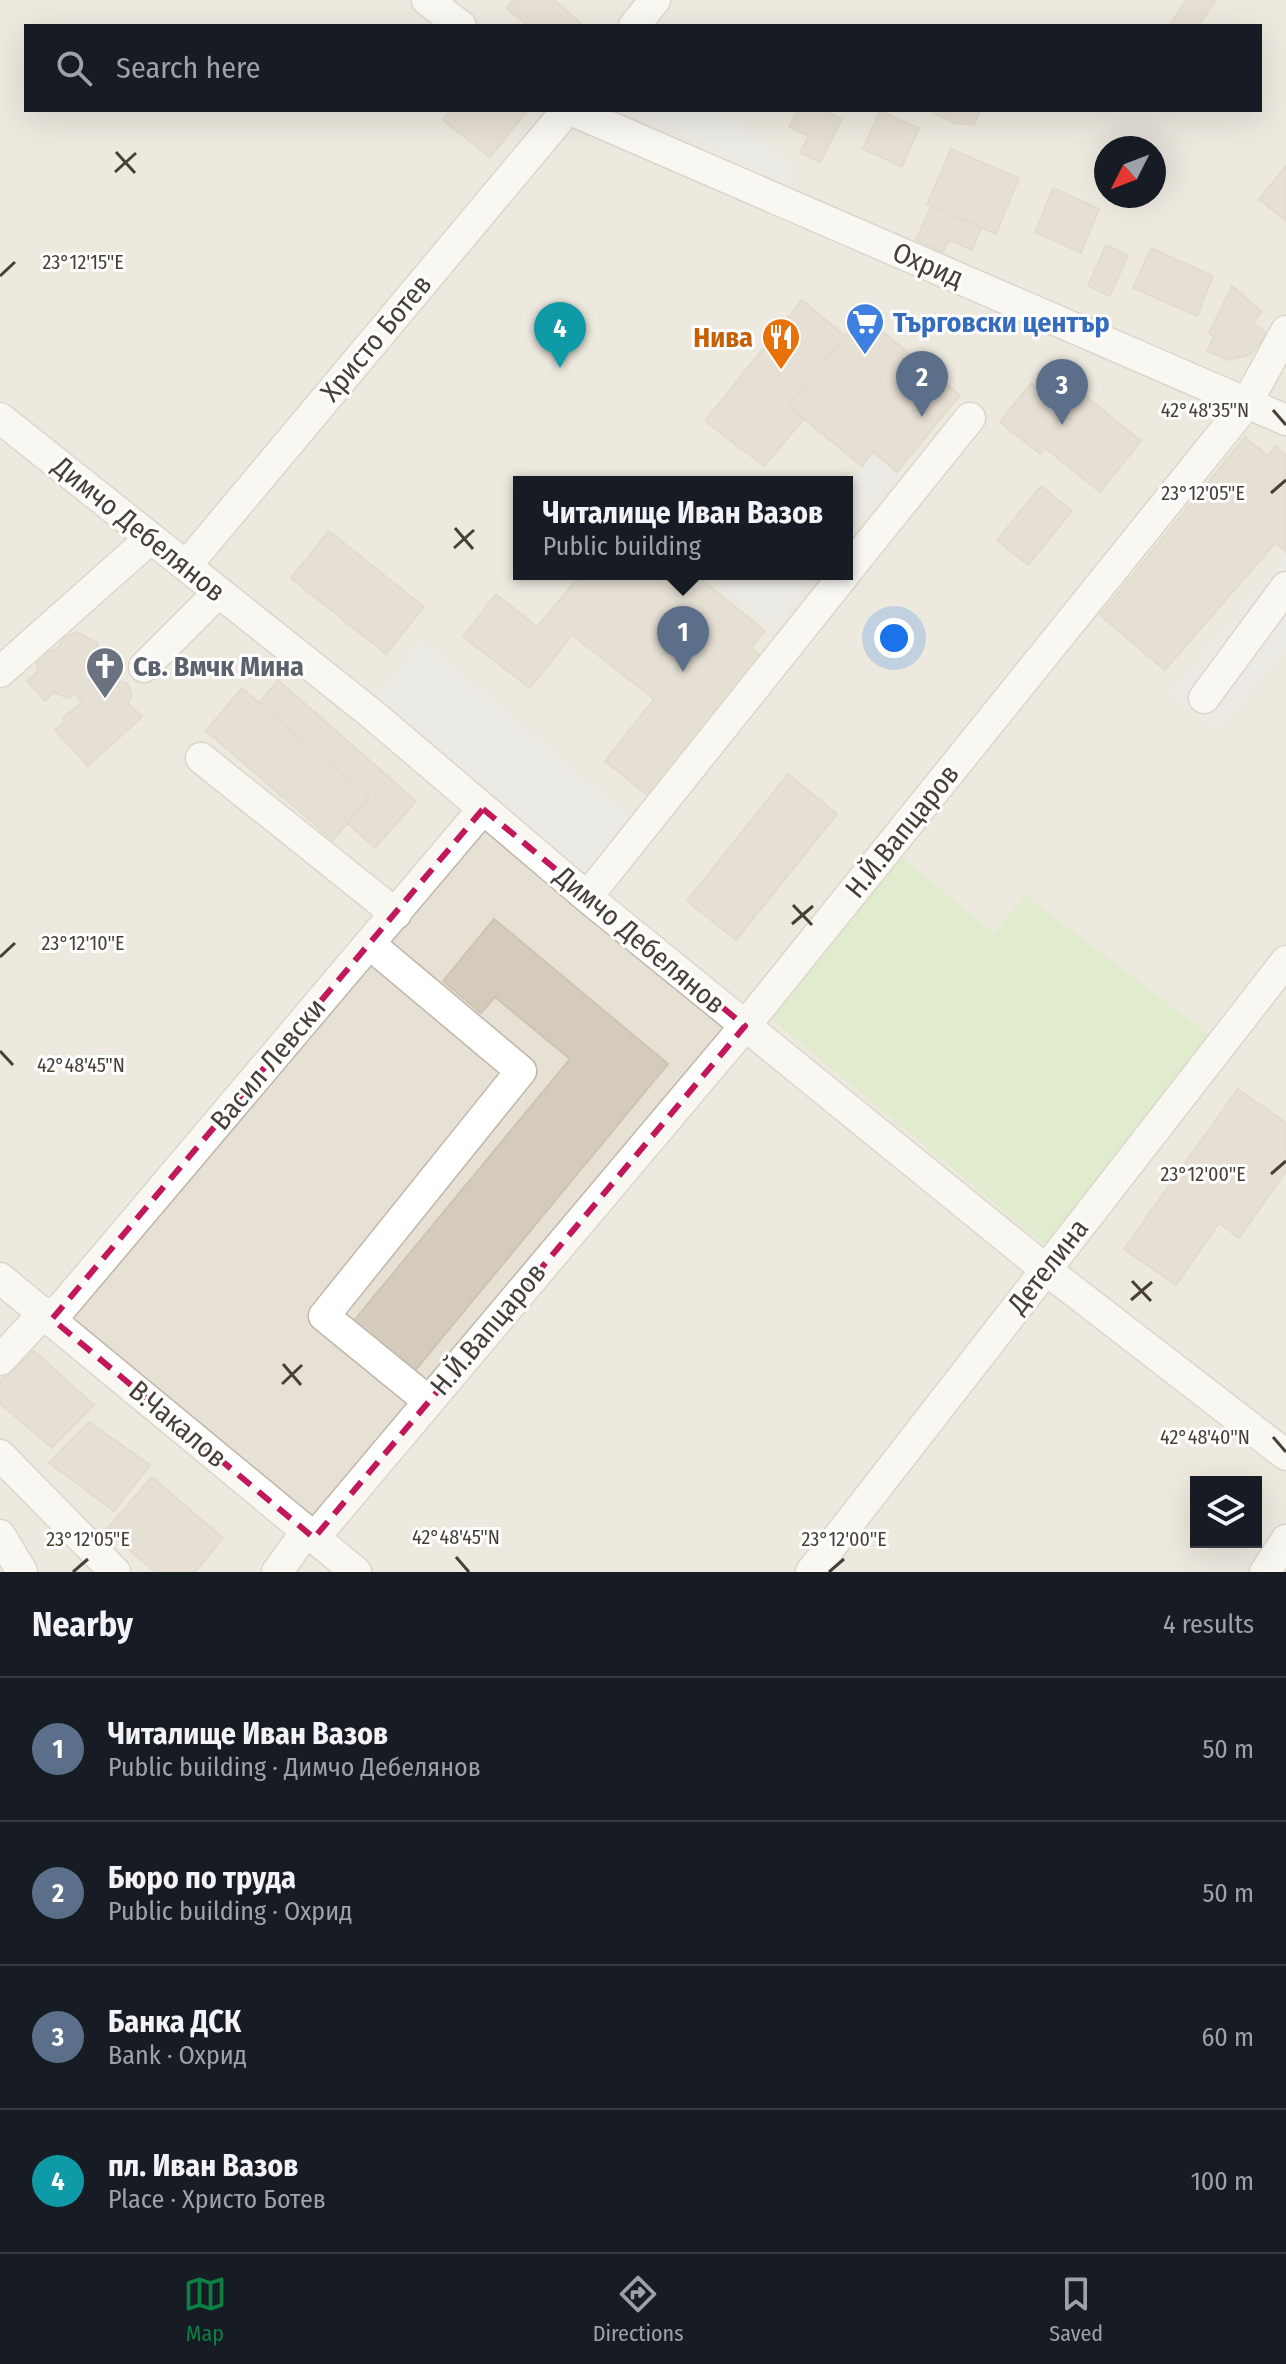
<!DOCTYPE html>
<meta charset="utf-8">
<style>
body{margin:0;font-family:"Fira Sans Condensed",sans-serif;background:#242831;color:#f1f3f6}
.controls{position:absolute;right:24px;bottom:24px;display:grid;overflow:hidden;border-radius:0px;box-shadow:0 8px 32px #0002}
.controls button{width:72px;height:72px;display:grid;place-items:center;padding:0;border:0;border-bottom:2px solid #363941;background:#171b24;color:#f1f3f6;font:40px sans-serif}
.compass{position:absolute;left:1094px;top:136px;width:72px;height:72px;border-radius:50%;background:#171b24;box-shadow:0 8px 32px #0002;rotate:228deg}
.you{position:absolute;left:894px;top:638px;width:28px;height:28px;margin:-20px;border:6px solid #fff;border-radius:50%;background:#1a73e8;box-shadow:0 0 0 12px #1a73e833}
.badge{display:grid;place-items:center;width:52px;height:52px;border-radius:50%;background:#0b8043;color:#fff;font-size:26px;font-weight:700}
.pin{position:absolute;translate:-50% -66px;filter:drop-shadow(0 2px 4px #0008)}
.pin::after{content:'';position:absolute;top:42px;width:28px;height:24px;background:inherit;clip-path:polygon(0 0,100% 0,50% 100%)}
.popup{position:absolute;left:513px;top:476px;width:340px;height:104px;box-sizing:border-box;display:grid;place-content:center;border-radius:0px;background:#171b24;filter:drop-shadow(0 2px 6px #0005);font-size:26px;white-space:nowrap;color:#9ea1a6}
.popup b{font-size:30px;color:#f1f3f6}
.popup::after{content:'';position:absolute;left:50%;top:100%;margin-left:-16px;border:16px solid transparent;border-top-color:#171b24}
.list{margin:0;padding:0;list-style:none}
h2{display:flex;justify-content:space-between;align-items:center;height:104px;margin:0;padding:0 32px;font-size:34px}
h2 small{font-size:26px;font-weight:400;color:#9ea1a6}
.list li{display:grid;grid-template-columns:52px 1fr auto;gap:24px;align-items:center;box-sizing:border-box;height:144px;padding:0 32px;border-top:2px solid #363941}
.list b{display:block;font-size:30px;white-space:nowrap}
.list p{margin:0;font-size:26px;white-space:nowrap;color:#9ea1a6}
.list em{font-size:26px;font-style:normal;color:#9ea1a6}
.icon{flex:none;width:44px;height:44px;fill:none;stroke:currentColor;stroke-width:2;stroke-linecap:round;stroke-linejoin:round}
.map{position:relative;flex:none;width:1286px;height:1572px;overflow:hidden}
.search{position:absolute;background:#171b24;box-shadow:0 8px 32px #0002;left:24px;right:24px;top:24px;height:88px;display:flex;align-items:center;gap:20px;box-sizing:border-box;padding:0 28px;border-radius:0px;color:#9ea1a6;font-size:30px}
.sheet{height:680px;background:#171b24}
nav{display:flex;justify-content:space-around;align-items:center;box-sizing:border-box;height:112px;border-top:2px solid #363941;background:#171b24;font-size:22px;color:#9ea1a6}
nav a{display:grid;justify-items:center;gap:4px}
nav .on{color:#0b8043}
.map>svg:first-child{display:block}
.residential{fill:#e7e1d5;fill-rule:evenodd}
.green{fill:#cde6b1}
.parking{fill:#e4e2df}
.building{fill:#d4cbbd;stroke:#cfc3b0;stroke-width:2}
.lines{fill:none;stroke-linecap:round;stroke-linejoin:round}
.minor-casing{stroke:#beb7aa;stroke-width:33}
.minor{stroke:#fff;stroke-width:30}
.marked{fill:none;stroke:#c2185b;stroke-width:6;stroke-dasharray:16 10;stroke-linejoin:round}
.ticks{fill:none;stroke:#464036;stroke-width:3}
.labels{text-anchor:middle;dominant-baseline:central;stroke-width:6;stroke-linejoin:round;paint-order:stroke}
.street-label{font-size:28px;fill:#464036;stroke:#fff}
.shop-label{font-size:28px;font-weight:bold;fill:#366cbe;stroke:#fff;text-anchor:start}
.food-label{font-size:28px;font-weight:bold;fill:#c56008;stroke:#fff;text-anchor:end}
.worship-label{font-size:28px;font-weight:bold;fill:#5b616d;stroke:#fff;text-anchor:start}
.ticks-label{font-size:20px;text-anchor:middle;fill:#464036;stroke:#fff;stroke-width:6;stroke-linejoin:round;paint-order:stroke}
</style>
<div class="map">
<svg width="1286" height="1572" viewBox="0 0 1286 1572">
<rect width="100%" height="100%" fill="#f3f0e7"/>
<path class="residential" d="M0,0H1286V1572H0ZM26,26H1260V110H26ZM1106,148H1154V196H1106ZM519,482H847V574H519ZM1196,1482H1256V1542H1196Z"/>
<path class="green" d="M899,855L994,933L1025,895L1211,1036L1046,1246L768,1016Z"/>
<path class="parking" d="M625,110H722L795,167L786,184Z
M873,452L897,472L847,536V485Z
M1286,554V649L1216,732L1170,693Z
M704,574H817L773,631Z
M422,641L635,821L583,882L371,702Z"/>
<path class="building" d="M513,0H554L584,26H528L507,8Z
M1187,0H1216L1198,26H1173L1170,24Z
M451,110H528L490,157L443,120Z
M798,110H823L842,119L820,162L800,153L809,136L789,127Z
M935,110H980L974,125L954,123L934,113Z
M880,111L919,128L902,167L863,149Z
M951,149L1019,178L996,234L927,204Z
M1286,166V221L1259,199Z
M1053,188L1099,209L1081,253L1035,232Z
M931,206L981,228L972,250L949,240L943,252L916,240Z
M1106,245L1128,255L1110,296L1088,286Z
M1151,248L1213,276L1197,316L1133,288Z
M1232,286L1262,312L1253,323L1267,334L1250,355L1228,360L1207,351L1214,337L1209,333Z
M802,300L845,336L788,406L804,419L764,466L705,421Z
M862,315L960,395L897,472L873,452L862,466L788,406Z
M1063,378L1141,441L1100,492L1045,448L1040,454L1000,422L1031,383L1048,397Z
M1245,437L1268,456L1276,446L1286,455V552L1275,543L1165,670L1100,615Z
M1041,486L1072,511L1028,565L997,540Z
M329,531L424,607L386,654L291,578Z
M581,574H695L765,631L751,648L760,655L650,797L605,761L654,699L572,635L530,688L463,637L496,594L537,627Z
M77,632L97,643L101,652L102,659L96,673L106,684L114,680L127,683L132,694L128,703L142,717L88,766L55,730L65,721L63,718L82,702L75,694L67,698L54,692L45,701L27,681L37,672V661L43,653L57,649L64,637Z
M278,680L416,801L375,848L347,823L369,797L259,703Z
M242,688L369,797L333,840L206,731Z
M788,774L837,814L736,940L687,901Z
M494,919L668,1064L413,1373L352,1323L570,1059L495,997L481,1013L443,981Z
M1238,1089L1286,1123V1171L1239,1238L1219,1223L1176,1285L1124,1249Z
M34,1351L94,1405L52,1448L0,1404V1381Z
M89,1422L150,1465L114,1511L49,1463Z
M152,1477L223,1538L195,1572H155L106,1530Z"/>
<g class="lines">
<defs>
<path id="minor" d="M427,0L461,26
M634,26L655,0
M571,110L1286,420
M0,418L372,714L587,897L1045,1269L1286,1455
M186,566L567,110
M847,571L970,418
M144,667L219,592
M0,672L151,538
M1204,698L1286,587
M201,758L396,914
M587,897L845,574
M371,945L521,1071L324,1316L427,1400
M0,1278L356,1572
M52,1319L483,809
M0,1360L45,1312
M0,1455L115,1572
M0,1535L22,1572
M314,1538L745,1026L1247,403L1286,331
M277,1572L306,1532
M811,1572L1286,961
M1265,1572L1286,1540"/>
</defs>
<use href="#minor" class="minor-casing"/>
<use href="#minor" class="minor"/>
</g>
<path d="M0 0H1286V1572H0ZM483,809L745,1026L314,1538L52,1319Z" fill="#f3f0e7" fill-opacity=".55" fill-rule="evenodd"/>
<path class="marked" d="M483,809L745,1026L314,1538L52,1319Z"/>
<path class="ticks" d="M116,152L135,173M115,172L136,153M0,276L15,262M1273,410L1286,425M1271,493L1286,480M455,528L473,549M454,548L474,530M793,905L812,925M792,924L813,906M0,957L15,943M0,1051L13,1065M1271,1174L1286,1161M1132,1281L1151,1301M1131,1300L1152,1282M283,1364L301,1385M282,1384L302,1365M1273,1437L1286,1452M456,1557L469,1572M73,1572L88,1559M829,1572L844,1559"/>
<defs>
<symbol id="supermarket-pin" viewBox="-11 -11 22 30"><path d="M0 17L-7.5 6A9.5 9.5 0 1 1 7.5 6Z" fill="#3f7fe0" stroke="#fff"/><path d="M-6-5.5h2.5l.6 2H6L4.5 2H-2.5L-4.4-4H-6ZM-1.5 3.2a1.3 1.3 0 1 0 .1 0ZM3 3.2a1.3 1.3 0 1 0 .1 0Z" fill="#fff"/></symbol>
<symbol id="restaurant-pin" viewBox="-11 -11 22 30"><path d="M0 17L-7.5 6A9.5 9.5 0 1 1 7.5 6Z" fill="#e8710a" stroke="#fff"/><path d="M-5-6h1v4h1v-4h1v4h1v-4h1v5L-1.5 .5V6h-2V.5L-5-1ZM5-6V6H3V1.5H1.5Q1.5-4 5-6Z" fill="#fff"/></symbol>
<symbol id="church-pin" viewBox="-11 -11 22 30"><path d="M0 17L-7.5 6A9.5 9.5 0 1 1 7.5 6Z" fill="#6b7280" stroke="#fff"/><path d="M-1.2-6h2.4v3.5h3.3v2.4h-3.3V6h-2.4V-.1h-3.3v-2.4h3.3Z" fill="#fff"/></symbol>
</defs>
<g fill-rule="evenodd">
<use href="#supermarket-pin" x="843" y="300" width="44" height="60"/>
<use href="#restaurant-pin" x="759" y="315" width="44" height="60"/>
<use href="#church-pin" x="83" y="644" width="44" height="60"/>
</g>
<g class="labels">
<g class="street-label">
<text transform="translate(928 265) rotate(23)">Охрид</text>
<text transform="translate(376 338) rotate(-50)">Христо Ботев</text>
<text transform="translate(139 529) rotate(39)">Димчо Дебелянов</text>
<text transform="translate(902 831) rotate(-51)">Н.Й.Вапцаров</text>
<text transform="translate(640 940) rotate(40)">Димчо Дебелянов</text>
<text transform="translate(268 1064) rotate(-50)">Васил Левски</text>
<text transform="translate(1048 1266) rotate(-52)">Детелина</text>
<text transform="translate(488 1329) rotate(-50)">Н.Й.Вапцаров</text>
<text transform="translate(178 1424) rotate(40)">В.Чакалов</text>
</g>
<g class="shop-label">
<text x="893" y="322">Търговски център</text>
</g>
<g class="food-label">
<text x="753" y="337">Нива</text>
</g>
<g class="worship-label">
<text x="133" y="666">Св. Вмчк Мина</text>
</g>
</g>
<g class="ticks-label">
<text x="83" y="269">23°12'15"E</text>
<text x="1205" y="417">42°48'35"N</text>
<text x="1203" y="500">23°12'05"E</text>
<text x="83" y="950">23°12'10"E</text>
<text x="81" y="1072">42°48'45"N</text>
<text x="1203" y="1181">23°12'00"E</text>
<text x="1205" y="1444">42°48'40"N</text>
<text x="456" y="1544">42°48'45"N</text>
<text x="88" y="1546">23°12'05"E</text>
<text x="844" y="1546">23°12'00"E</text>
</g>
</svg>
<div class="controls">
<button><svg class="icon" aria-label="layers" viewBox="0 0 24 24"><path d="M12 4l9 5-9 5-9-5zM3 14l9 5 9-5"/></svg></button>
</div>
<svg class="compass" viewBox="-18 -18 36 36"><path d="M0-13l5 13h-10z" fill="#e53935"/><path d="M0 13l5-13h-10z" fill="#9ea1a6"/></svg>
<div class="you"></div>
<div class="pin badge" style="left:683px;top:672px;background:#5c6f8a">1</div>
<div class="popup"><b>Читалище Иван Вазов</b>Public building</div>
<div class="pin badge" style="left:922px;top:417px;background:#5c6f8a">2</div>
<div class="pin badge" style="left:1062px;top:425px;background:#5c6f8a">3</div>
<div class="pin badge" style="left:560px;top:368px;background:#0f9aa8">4</div>
<div class="search"><svg class="icon" aria-label="search" viewBox="0 0 24 24"><circle cx="10" cy="10" r="6"/><path d="M15 15l6 6"/></svg>Search here</div>
</div>
<section class="sheet">
<h2>Nearby<small>4 results</small></h2>
<ul class="list">
<li><span class="badge" style="background:#5c6f8a">1</span><div><b>Читалище Иван Вазов</b><p>Public building · Димчо Дебелянов</p></div><em>50 m</em></li>
<li><span class="badge" style="background:#5c6f8a">2</span><div><b>Бюро по труда</b><p>Public building · Охрид</p></div><em>50 m</em></li>
<li><span class="badge" style="background:#5c6f8a">3</span><div><b>Банка ДСК</b><p>Bank · Охрид</p></div><em>60 m</em></li>
<li><span class="badge" style="background:#0f9aa8">4</span><div><b>пл. Иван Вазов</b><p>Place · Христо Ботев</p></div><em>100 m</em></li>
</ul>
</section>
<nav>
<a class="on"><svg class="icon" aria-label="map" viewBox="0 0 24 24"><path d="M3 6l6-2 6 2 6-2v14l-6 2-6-2-6 2zM9 4v14M15 6v14"/></svg>Map</a>
<a><svg class="icon" aria-label="directions" viewBox="0 0 24 24"><path d="M12 3l9 9-9 9-9-9zM9 14v-3h6M13 9l2 2-2 2"/></svg>Directions</a>
<a><svg class="icon" aria-label="saved" viewBox="0 0 24 24"><path d="M7 4h10v16l-5-4-5 4z"/></svg>Saved</a>
</nav>
